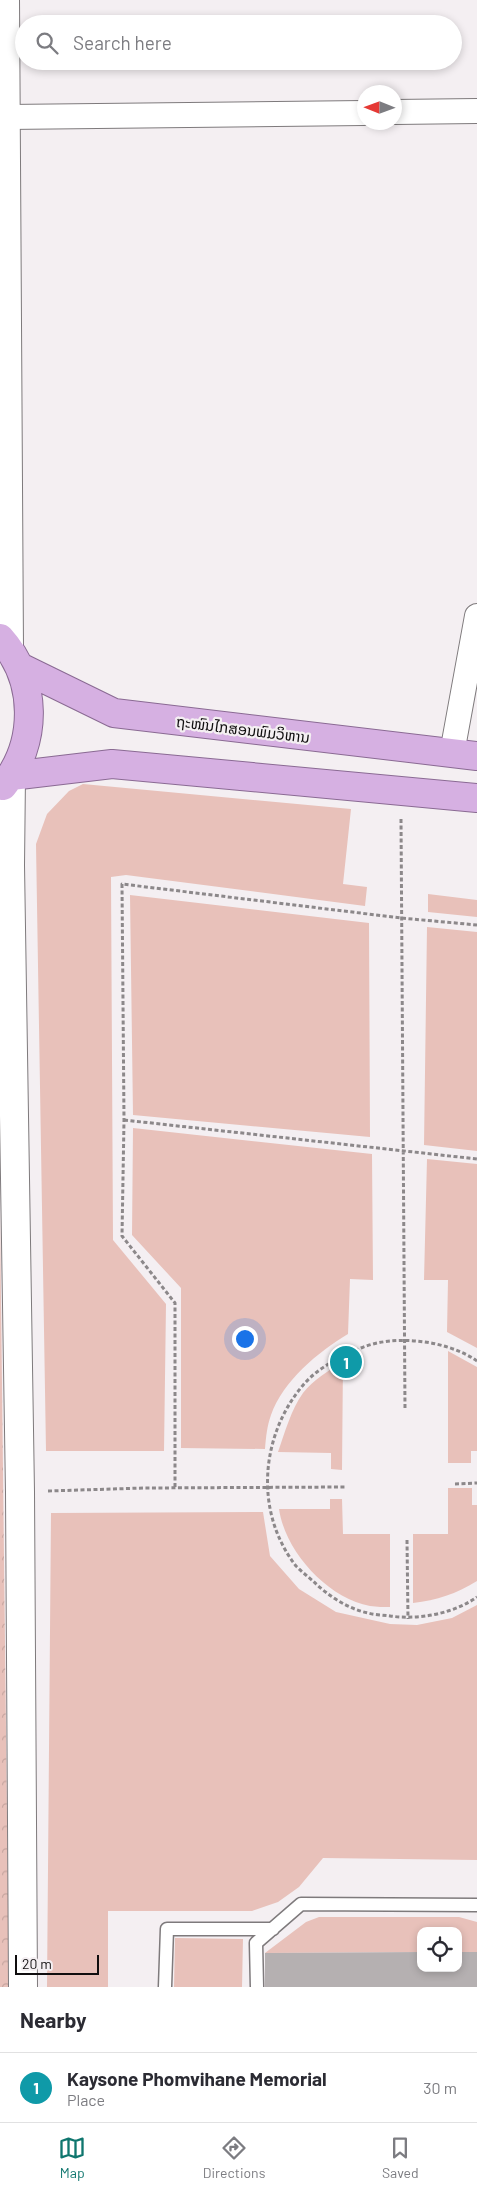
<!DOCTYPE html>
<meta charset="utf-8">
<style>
body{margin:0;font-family:Barlow,"Noto Sans Lao",sans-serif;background:#f2f2f3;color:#2b2b33}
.controls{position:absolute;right:15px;bottom:15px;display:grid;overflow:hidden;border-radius:10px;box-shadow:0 2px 8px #0003}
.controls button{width:45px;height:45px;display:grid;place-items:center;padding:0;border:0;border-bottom:1px solid #e1e1e2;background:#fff;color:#2b2b33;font:25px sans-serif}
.compass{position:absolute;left:357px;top:85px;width:45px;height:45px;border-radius:50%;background:#fff;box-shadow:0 2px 8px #0003;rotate:271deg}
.scale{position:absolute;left:15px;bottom:12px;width:84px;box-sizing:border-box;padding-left:5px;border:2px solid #100e0f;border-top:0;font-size:14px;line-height:18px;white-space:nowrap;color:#100e0f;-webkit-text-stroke:4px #f4eff2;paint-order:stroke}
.you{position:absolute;left:244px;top:1338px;width:18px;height:18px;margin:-12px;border:4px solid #fff;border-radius:50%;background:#1a73e8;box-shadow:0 0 0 8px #1a73e833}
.badge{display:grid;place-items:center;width:32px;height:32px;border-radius:50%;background:#0f766e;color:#fff;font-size:16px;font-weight:700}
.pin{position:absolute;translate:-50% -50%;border:2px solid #fff;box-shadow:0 1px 5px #0006}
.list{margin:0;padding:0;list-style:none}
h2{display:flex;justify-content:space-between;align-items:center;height:65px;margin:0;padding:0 20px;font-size:21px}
h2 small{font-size:16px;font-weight:400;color:#7c7c81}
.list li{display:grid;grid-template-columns:32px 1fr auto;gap:15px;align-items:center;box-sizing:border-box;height:70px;padding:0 20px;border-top:1px solid #e1e1e2}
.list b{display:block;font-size:19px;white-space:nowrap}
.list p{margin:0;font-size:16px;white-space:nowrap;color:#7c7c81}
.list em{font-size:16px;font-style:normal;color:#7c7c81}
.icon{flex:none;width:28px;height:28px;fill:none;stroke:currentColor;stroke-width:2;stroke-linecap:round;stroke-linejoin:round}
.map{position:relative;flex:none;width:477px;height:1987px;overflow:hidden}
.search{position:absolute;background:#fff;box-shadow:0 2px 8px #0003;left:15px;right:15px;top:15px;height:55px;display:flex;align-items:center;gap:12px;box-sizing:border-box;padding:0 18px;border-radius:28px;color:#7c7c81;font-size:19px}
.sheet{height:135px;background:#fff}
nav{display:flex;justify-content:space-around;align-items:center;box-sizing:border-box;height:70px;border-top:1px solid #e1e1e2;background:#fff;font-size:14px;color:#7c7c81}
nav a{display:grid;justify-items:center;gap:2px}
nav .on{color:#0f766e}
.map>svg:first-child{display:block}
.green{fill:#e8c1ba}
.forest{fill:url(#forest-crowns)}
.building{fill:#b5b0b1}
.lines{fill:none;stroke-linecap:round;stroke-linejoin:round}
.service-casing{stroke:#7e7a7c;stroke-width:15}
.minor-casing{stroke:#7e7a7c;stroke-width:26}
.tertiary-casing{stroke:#7e7a7c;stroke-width:30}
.trunk-casing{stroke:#8a6a93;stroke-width:30}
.path{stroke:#8c888a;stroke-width:3;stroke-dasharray:4 2.5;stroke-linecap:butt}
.service{stroke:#fff;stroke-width:12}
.minor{stroke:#fff;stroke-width:24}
.tertiary{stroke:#fff;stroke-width:28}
.trunk{stroke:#d6b0e2;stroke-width:28}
.labels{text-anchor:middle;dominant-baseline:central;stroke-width:4.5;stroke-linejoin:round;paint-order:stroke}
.street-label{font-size:15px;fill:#100e0f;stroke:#f4eff2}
</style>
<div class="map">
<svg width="477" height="1987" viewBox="0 0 477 1987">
<defs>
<pattern id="forest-crowns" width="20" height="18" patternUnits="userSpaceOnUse" patternTransform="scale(1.25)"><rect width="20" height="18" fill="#e8c1ba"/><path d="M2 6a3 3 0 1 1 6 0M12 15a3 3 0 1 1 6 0" fill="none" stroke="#c6a59f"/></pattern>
</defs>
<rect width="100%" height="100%" fill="#f4eff2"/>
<path class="green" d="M83,784L351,809L343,884L367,887L365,906L126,875L111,877L113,1240L166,1304L164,1451H46L36,844L47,814L69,791Z
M428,894L477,900V917L428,912Z
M130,895L369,923L370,1137L133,1115Z
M427,927L477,932V1151L424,1145Z
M133,1128L372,1154L373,1280L350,1279L348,1334C318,1352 283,1381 271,1415C267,1426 266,1437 265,1449L181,1448V1288L132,1235Z
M427,1159L477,1164V1348L447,1332L448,1280H424Z
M448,1351L477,1367V1451H471V1463H448Z
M343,1361L342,1470L331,1469V1453L278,1452C285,1432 291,1410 303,1393C313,1380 330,1370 343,1361Z
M448,1488H472V1505H477V1581C456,1594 437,1600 413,1603V1534H448Z
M330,1499H342L343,1534H390V1607C384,1607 377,1607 370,1606C327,1598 285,1551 279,1509H330Z
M263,1512L270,1556L299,1589L336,1612L390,1624L417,1625L452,1618L477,1605V1860L323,1858L299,1887L278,1902L252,1911H108V1987H47L51,1513Z
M319,1917H459L477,1922V1952H458V1931H421V1952L265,1953L306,1922Z
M175,1938L243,1939L242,1987H174Z"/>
<path class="forest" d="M0,1212L9,1987H0Z"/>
<path class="building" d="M421,1952V1968H458V1952H477V1987H265V1953Z"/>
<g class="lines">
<defs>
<path id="service" d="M165,1987L167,1929H273
M257,1987L256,1943L301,1904L477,1905"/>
<path id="minor" d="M394,112L477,111
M7,117L364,113
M452,753L477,616"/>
<path id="tertiary" d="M5,0L9,648
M11,776L10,865L20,1492L23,1987"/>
<path id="trunk" d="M0,638C38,680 38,743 3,786
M20,667L114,713L477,756
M11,776L112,764L477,798"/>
</defs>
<use href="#service" class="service-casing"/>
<use href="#minor" class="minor-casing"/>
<use href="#tertiary" class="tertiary-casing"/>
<use href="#trunk" class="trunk-casing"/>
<path class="path" d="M401,819L405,1409
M124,1120L477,1159
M477,1361C447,1340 394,1334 361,1348C340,1357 319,1367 304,1384C260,1435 254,1512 296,1566C301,1571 307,1576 313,1581C327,1595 348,1609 368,1613C375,1615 383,1615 390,1616C418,1620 453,1614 477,1597
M455,1484L477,1483
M175,1487V1303L122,1236L124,1120L122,884L401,918L477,925
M48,1491L144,1488L345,1487
M407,1540L408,1619"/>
<use href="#service" class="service"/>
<use href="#minor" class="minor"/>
<use href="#tertiary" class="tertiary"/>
<use href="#trunk" class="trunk"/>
</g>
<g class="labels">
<g class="street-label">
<text transform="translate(243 729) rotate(7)">ຖະໜົນໄກສອນພົມວິຫານ</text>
</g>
</g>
</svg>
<div class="controls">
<button><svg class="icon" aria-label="locate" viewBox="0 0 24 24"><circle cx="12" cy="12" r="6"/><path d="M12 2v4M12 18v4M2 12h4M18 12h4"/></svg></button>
</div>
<svg class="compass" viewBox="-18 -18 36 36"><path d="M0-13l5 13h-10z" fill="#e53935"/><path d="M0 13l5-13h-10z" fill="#7c7c81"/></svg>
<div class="scale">20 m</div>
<div class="you"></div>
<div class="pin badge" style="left:346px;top:1362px;background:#0f9aa8">1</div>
<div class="search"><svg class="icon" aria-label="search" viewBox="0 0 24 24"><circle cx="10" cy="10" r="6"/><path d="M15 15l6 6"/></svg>Search here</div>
</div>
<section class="sheet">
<h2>Nearby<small></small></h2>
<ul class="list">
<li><span class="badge" style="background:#0f9aa8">1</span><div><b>Kaysone Phomvihane Memorial</b><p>Place</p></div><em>30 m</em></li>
</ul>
</section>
<nav>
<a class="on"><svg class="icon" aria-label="map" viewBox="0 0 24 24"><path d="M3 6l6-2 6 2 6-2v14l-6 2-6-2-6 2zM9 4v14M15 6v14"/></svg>Map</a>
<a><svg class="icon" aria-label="directions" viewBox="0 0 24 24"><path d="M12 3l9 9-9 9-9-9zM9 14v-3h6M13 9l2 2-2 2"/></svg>Directions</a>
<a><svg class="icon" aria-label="saved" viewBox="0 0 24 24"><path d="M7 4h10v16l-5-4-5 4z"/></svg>Saved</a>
</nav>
